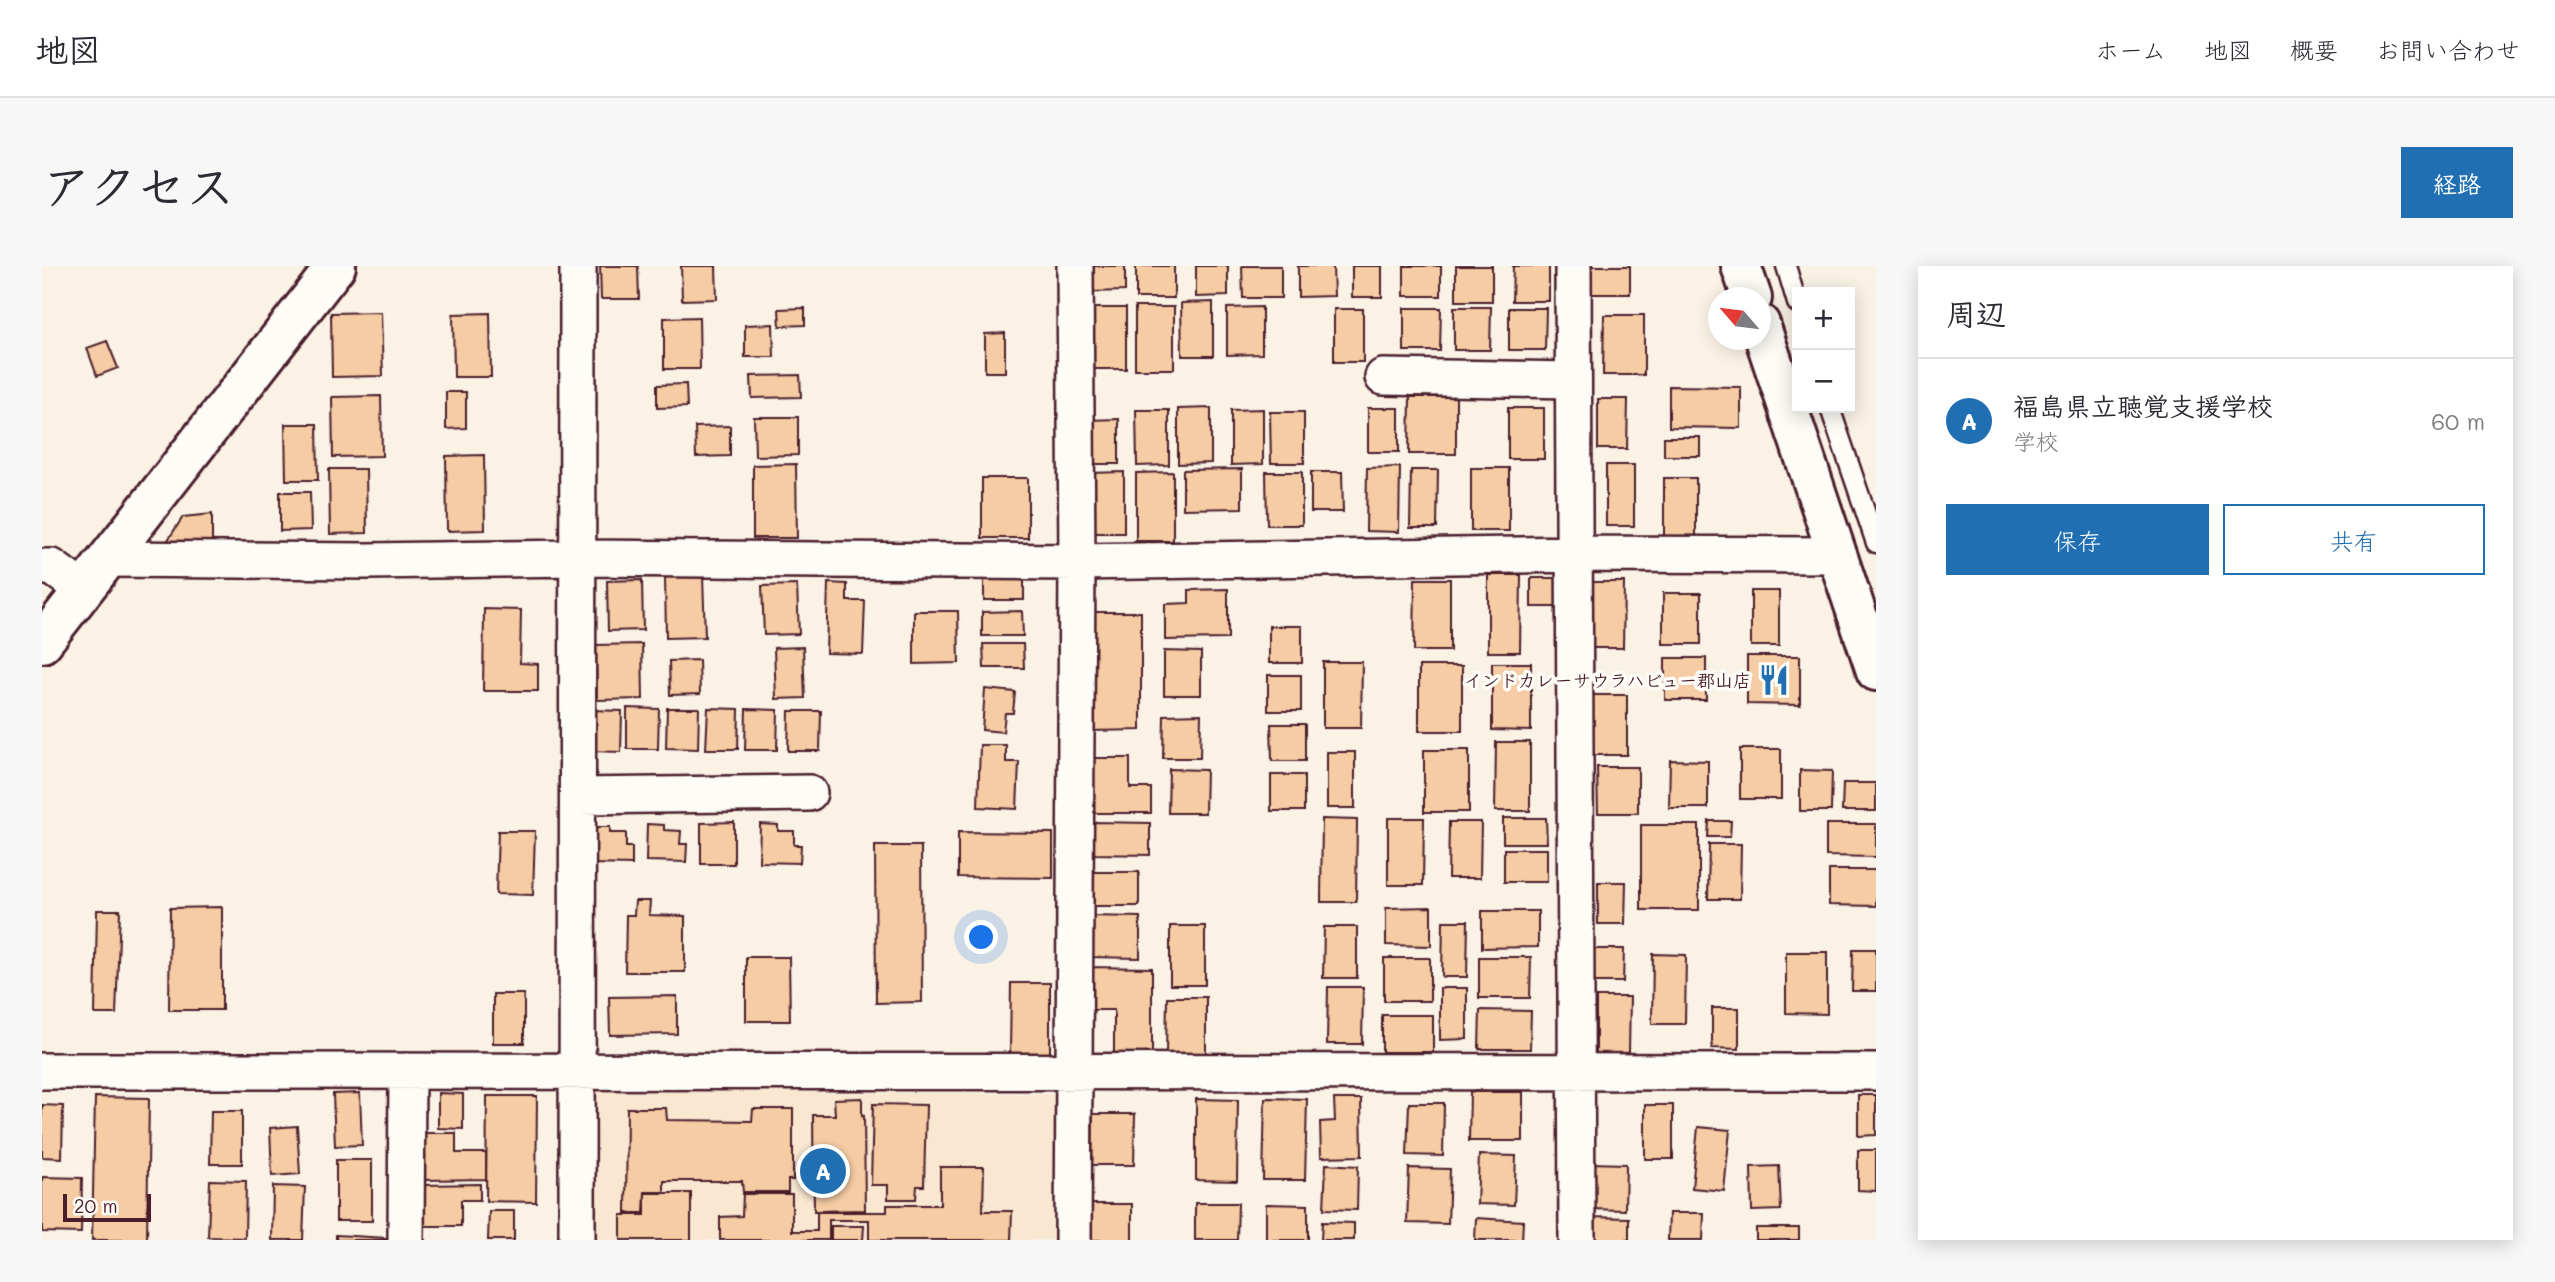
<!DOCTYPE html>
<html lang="ja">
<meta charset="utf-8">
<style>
body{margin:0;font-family:Mali,"Klee One",sans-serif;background:#f7f7f7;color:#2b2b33}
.controls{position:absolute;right:21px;top:21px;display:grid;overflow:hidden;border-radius:0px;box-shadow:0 4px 18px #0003}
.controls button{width:63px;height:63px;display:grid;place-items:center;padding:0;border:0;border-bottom:2px solid #e1e1e2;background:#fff;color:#2b2b33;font:35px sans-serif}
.compass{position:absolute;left:1666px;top:21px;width:63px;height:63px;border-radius:50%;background:#fff;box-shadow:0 4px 18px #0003;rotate:298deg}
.scale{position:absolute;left:21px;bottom:18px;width:88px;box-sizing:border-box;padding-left:7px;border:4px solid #4a1f2b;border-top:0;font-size:19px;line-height:24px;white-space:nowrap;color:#4a1f2b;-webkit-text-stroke:5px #fdfcf7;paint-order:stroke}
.you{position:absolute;left:940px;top:672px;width:24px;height:24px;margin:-18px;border:5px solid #fff;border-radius:50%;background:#1a73e8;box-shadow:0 0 0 10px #1a73e833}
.badge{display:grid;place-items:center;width:46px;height:46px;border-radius:50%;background:#1f6fb2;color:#fff;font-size:23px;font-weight:700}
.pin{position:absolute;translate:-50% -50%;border:4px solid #fff;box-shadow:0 2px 7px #0006}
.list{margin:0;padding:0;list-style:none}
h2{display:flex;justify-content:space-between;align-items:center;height:91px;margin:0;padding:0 28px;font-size:30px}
h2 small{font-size:23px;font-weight:400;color:#7c7c81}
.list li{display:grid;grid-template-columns:46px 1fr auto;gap:21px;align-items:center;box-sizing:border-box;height:126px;padding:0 28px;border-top:2px solid #e1e1e2}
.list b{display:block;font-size:26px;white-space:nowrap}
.list p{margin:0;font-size:23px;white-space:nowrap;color:#7c7c81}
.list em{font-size:23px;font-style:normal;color:#7c7c81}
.actions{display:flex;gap:14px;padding:21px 28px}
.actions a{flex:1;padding:16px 0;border:2px solid #1f6fb2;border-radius:0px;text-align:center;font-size:24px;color:#1f6fb2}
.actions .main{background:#1f6fb2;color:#fff}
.map{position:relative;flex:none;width:1834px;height:974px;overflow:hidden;border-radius:0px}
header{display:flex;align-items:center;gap:42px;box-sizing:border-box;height:98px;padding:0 35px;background:#fff;border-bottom:2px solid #e1e1e2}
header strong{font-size:33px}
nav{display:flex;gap:38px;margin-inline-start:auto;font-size:24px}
.intro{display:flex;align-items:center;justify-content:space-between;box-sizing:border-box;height:168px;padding:0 42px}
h1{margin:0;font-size:49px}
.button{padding:18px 32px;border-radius:0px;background:#1f6fb2;color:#fff;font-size:24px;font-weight:700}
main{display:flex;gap:42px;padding:0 42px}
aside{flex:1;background:#fff;border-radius:0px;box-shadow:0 4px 18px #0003}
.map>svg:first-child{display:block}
.built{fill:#f9e7d2}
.building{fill:#f5cca4;stroke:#4a1f2b;stroke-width:2}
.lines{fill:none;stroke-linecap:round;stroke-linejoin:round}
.service-casing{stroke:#4a1f2b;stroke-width:23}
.minor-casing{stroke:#4a1f2b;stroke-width:40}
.tertiary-casing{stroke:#4a1f2b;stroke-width:44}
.service{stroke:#fdfcf7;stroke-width:18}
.minor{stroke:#fdfcf7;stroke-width:35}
.tertiary{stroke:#fdfcf7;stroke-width:38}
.labels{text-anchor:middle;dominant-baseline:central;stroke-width:7;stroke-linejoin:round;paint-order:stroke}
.poi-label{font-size:18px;font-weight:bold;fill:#4a1f2b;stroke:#fdfcf7;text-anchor:end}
</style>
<header>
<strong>地図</strong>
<nav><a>ホーム</a><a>地図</a><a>概要</a><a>お問い合わせ</a></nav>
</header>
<div class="intro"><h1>アクセス</h1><a class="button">経路</a></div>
<main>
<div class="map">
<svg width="1834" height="974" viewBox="0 0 1834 974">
<rect width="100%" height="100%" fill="#fbf2e6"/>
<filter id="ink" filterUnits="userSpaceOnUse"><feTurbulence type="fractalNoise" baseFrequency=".0143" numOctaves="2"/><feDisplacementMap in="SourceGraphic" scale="14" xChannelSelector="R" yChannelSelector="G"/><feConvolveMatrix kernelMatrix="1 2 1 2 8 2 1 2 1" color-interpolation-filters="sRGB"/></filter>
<g filter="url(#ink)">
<path class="built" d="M555,825L1014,828L1015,974H547L548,836Z"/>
<path class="building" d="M558,0H596L597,33H559Z
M639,0H674L675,33L640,34Z
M1046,0H1083V25L1046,26Z
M1094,0H1132V32H1094Z
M1154,0H1186V30L1154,31Z
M1200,0H1239V32H1201Z
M1256,0H1291L1292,30L1256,31Z
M1310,0H1340V31H1310Z
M1362,0H1399V30H1362Z
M1414,0H1450V35H1414Z
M1471,0H1507V35H1470Z
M1540,0H1588V28H1540Z
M1171,36V90H1140L1139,37Z
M1093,41H1132V103H1093Z
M1220,41V88L1185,89V42Z
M1412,41H1449L1448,84H1412Z
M763,42V59L738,60L737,43Z
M1052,42H1084V103H1052Z
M1362,42H1399L1398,85H1362Z
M1467,42H1504L1503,84H1467Z
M1292,43H1321V96H1292Z
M339,46L341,110L290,111L289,47Z
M448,47L449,111H412L411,48Z
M1562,49H1602V109H1561Z
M657,51L658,103H622V52Z
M731,58L732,91H703V59Z
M963,67V106H943V68Z
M65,75L76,102L55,110L45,82Z
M758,109L759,131L710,132L709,110Z
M644,118L645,141L615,142V119Z
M1627,120L1699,121V162L1627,161Z
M404,126H424V162L404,163Z
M339,130L340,190L291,191L290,131Z
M1368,131H1414V188H1367Z
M1556,133H1586L1585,183H1556Z
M1169,142V197L1136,198V143Z
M1326,142H1357V186H1326Z
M1466,142H1502V193H1466Z
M1221,143V198L1189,199V144Z
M1094,144H1127V199L1095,200Z
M1228,146H1262V197H1229Z
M712,151H756V189L713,190Z
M1077,153V198H1045V154Z
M243,158H275L276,214H244Z
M688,160V190L654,191L653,161Z
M1622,171H1658V190H1622Z
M442,189L443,264L405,265L404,190Z
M754,198L755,272H711V199Z
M1564,199H1592V260H1564Z
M1358,201L1357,266L1324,265L1325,202Z
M1429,202H1467V265H1429Z
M287,203H324L325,267L288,268Z
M1200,203V242L1141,243V204Z
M1369,204H1396L1395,262H1368Z
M1082,206V267H1046V207Z
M1131,206V275H1094V207Z
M1224,206H1260V259H1225Z
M1269,206H1300L1301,246H1269Z
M940,212H986V272H940Z
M1622,212H1654V272H1622Z
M238,226H268L269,264L238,265Z
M170,248V279L122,280L141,251Z
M661,309L663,371L624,372L623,310Z
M1446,309H1479L1478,386H1446Z
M942,310H982V334H942Z
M1489,312H1514V341H1489Z
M1373,313H1408V385H1372Z
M600,314L601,364L566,365L565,315Z
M1547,316H1582L1581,382H1547Z
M786,317L805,318V335H823L821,388L784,387Z
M755,319L757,368L722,369L720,320Z
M1186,323V373L1123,374V338L1147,337V324Z
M1709,325H1737V380H1709Z
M1621,327H1659V378H1621Z
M442,343L479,344L478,397L496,398V425H441Z
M872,345H916L917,397L872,398Z
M980,345L981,370H940V346Z
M1049,346H1099V464L1049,465Z
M1227,360H1260V397H1227Z
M600,378L601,433L555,434L554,379Z
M941,378H981L982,402H942Z
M761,381L763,432L734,433L732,382Z
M1122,385L1159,386V429H1122Z
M1705,390H1758V439L1705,438Z
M1623,392H1664V434H1623Z
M657,394L658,428L628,429L627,395Z
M1281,396H1320L1319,462H1281Z
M1450,397H1489V465L1450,464Z
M1377,400H1420V465H1377Z
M1226,409H1259V445H1226Z
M943,423L973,426L971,447H963L961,466L940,464Z
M1545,429H1585V489H1544Z
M585,442L617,443L616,483H585Z
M625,442H657L656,483L624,482Z
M666,442L697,443L696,483H664Z
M704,443L736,444L735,484H703Z
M548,444L580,445L579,486L547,485Z
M747,445H779L778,485H746Z
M1159,448L1158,492H1121L1122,449Z
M1229,458H1263V495H1230Z
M1454,476H1488V545H1453Z
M938,479H964V496H977L975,543L936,541Z
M1698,483H1739V533H1698Z
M1382,484H1427V546H1382Z
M1285,486H1313V542H1285Z
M1048,492H1088V522H1109V547H1048Z
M1628,494L1666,495V542H1627Z
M1555,501H1596V547H1556Z
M1127,503L1164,504L1163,547H1126Z
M1758,504L1790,505L1789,545H1758Z
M1229,509H1262V545H1229Z
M1801,517H1834V545H1800Z
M1346,552H1382L1381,619H1346Z
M1461,552H1504L1505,577H1461Z
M1280,553L1315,554L1314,636H1279Z
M1667,555H1689L1688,571H1666Z
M692,556V598H659V557Z
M1052,556L1108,557V589L1052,588Z
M1407,556H1439L1438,612H1406Z
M605,558L622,559V564L639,565L638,578H645L644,596L604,595Z
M718,558L736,559V565H752V579H759L758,597L717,596Z
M1784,558H1834V591L1784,590Z
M1599,559H1657V644H1599Z
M550,561H568V567H584V581H590V599L549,598Z
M456,565H493L491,629L454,628Z
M916,566L1011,567V612L916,611Z
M1667,578H1699L1698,633H1666Z
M833,580H879L880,736L834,737Z
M1462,583H1505V616H1462Z
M1787,604H1834V640L1787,639Z
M1049,606H1097V640H1049Z
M1556,616H1584L1583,658H1556Z
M593,635H608L607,649L643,650V706H583L584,649H592Z
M180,641V744H127L128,642Z
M1389,641V680L1344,679V642Z
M55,644H78L74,748H53Z
M1440,645H1496V681L1440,682Z
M1045,650L1098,651V692L1045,691Z
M1401,655H1426L1425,711H1400Z
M1128,660H1163V719H1128Z
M1282,661H1315V712H1281Z
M1551,683H1582L1581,716H1551Z
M1811,683H1834V725H1810Z
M1744,686H1785V748L1744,747Z
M1611,688L1644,689L1643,758H1610Z
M704,691H747L748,755H704Z
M1437,691H1489L1488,732H1437Z
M1342,692H1388V735H1342Z
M1043,701L1110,702V788H1072V744H1044Z
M969,717H1008V788L968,787Z
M1286,721H1321L1320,778H1285Z
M1398,722H1425V773L1398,774Z
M451,728H482V777H451Z
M635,730V768L568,769L567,731Z
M1125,731H1164V789H1124Z
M1554,731H1588L1587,787H1554Z
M1670,742H1697V783L1670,782Z
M1438,744L1489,745L1488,783H1437Z
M1340,749H1391V786H1340Z
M1428,826H1481V875H1427Z
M318,827L320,879L293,880L291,828Z
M396,827L421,828V863L396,862Z
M1816,829H1834V869L1816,870Z
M445,830H495L494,936L444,935Z
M53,831L107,832L105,974H50Z
M820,832V850L822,849L823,944L772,945L771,849H793L792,833Z
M1223,832L1265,833L1263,914H1221Z
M1154,833L1196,834L1195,915L1154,914Z
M1292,833H1319L1320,890L1279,891L1278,856L1293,855Z
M1367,837H1402L1401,890L1365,889Z
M831,838L884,839L882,920H875L874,933H846V919H829Z
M0,839L21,840L20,892L0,891Z
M1603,839H1631V893H1603Z
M585,842H624L625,854L710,855L711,843H751V914H746V926H701L700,915H622V926H603L602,947H584Z
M169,845H200V898H168Z
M1051,848H1093L1092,899H1050Z
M255,860L258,908L230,910L228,862Z
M1656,861L1688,864L1682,925L1650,922Z
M382,867H414V887H444V913L382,914Z
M1816,884H1834V925L1816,924Z
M1437,889L1474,890L1472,939L1435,938Z
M294,894H330V955H294Z
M1548,897L1584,898L1583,944L1546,943Z
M1284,898L1316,900L1315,944L1282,943Z
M1737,900L1739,944L1710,945L1709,901Z
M898,901H942L941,945H970L969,974H827V954H787V974H678V951L700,950L701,928H750V965H775V946H845V939H898Z
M1367,902L1408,903L1406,958L1365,957Z
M0,911L40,912L39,967L0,966Z
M168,914L204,915L203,972L166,971Z
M438,918V934H419V960H383L382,919Z
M231,920L263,921L261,974H230Z
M603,927H649V974H579V949H603Z
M1153,937H1196L1195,974H1153Z
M1048,938H1090V974H1048Z
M1224,938L1266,939V974H1224Z
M447,945H472V974H446Z
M1627,947H1662L1661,974H1626Z
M1546,951L1587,952V974H1545Z
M1434,952L1481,955L1480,974H1433Z
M1280,956L1312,957V974H1279Z
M789,960H822L821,974H789Z
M1714,962H1757V974H1714Z
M294,969L344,972V974H294Z"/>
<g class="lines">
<defs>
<path id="service" d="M1744,0L1755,37
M1788,142L1834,277"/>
<path id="minor" d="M1531,0L1535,974
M1341,111L1531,114
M66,293L326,295L537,292L1035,296L1532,288L1797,289
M0,301H10L41,324
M537,530L767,527
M0,805L1834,806
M364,974L365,805
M535,974L536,0
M1031,974L1035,296L1033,0"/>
<path id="tertiary" d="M1699,0L1710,32
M1718,58L1834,405
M0,377L294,0"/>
</defs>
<use href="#service" class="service-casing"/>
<use href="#minor" class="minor-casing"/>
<use href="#tertiary" class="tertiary-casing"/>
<use href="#service" class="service"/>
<use href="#minor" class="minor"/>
<use href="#tertiary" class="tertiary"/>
</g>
</g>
<defs>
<symbol id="restaurant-bare" viewBox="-9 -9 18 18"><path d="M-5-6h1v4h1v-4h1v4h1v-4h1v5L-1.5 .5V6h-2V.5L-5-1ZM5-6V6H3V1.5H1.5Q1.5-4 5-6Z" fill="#1f6fb2" stroke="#fdfcf7" stroke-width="2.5" paint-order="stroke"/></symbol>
</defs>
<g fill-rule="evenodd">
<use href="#restaurant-bare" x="1710" y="392" width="44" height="44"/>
</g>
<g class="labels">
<g class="poi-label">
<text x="1709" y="414">インドカレーサウラハビュー郡山店</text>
</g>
</g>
</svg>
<div class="controls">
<button>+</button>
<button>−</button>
</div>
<svg class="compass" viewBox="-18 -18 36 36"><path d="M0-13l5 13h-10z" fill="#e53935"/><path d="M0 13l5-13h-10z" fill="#7c7c81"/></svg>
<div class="scale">20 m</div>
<div class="you"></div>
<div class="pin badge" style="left:781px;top:905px">A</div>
</div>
<aside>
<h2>周辺<small></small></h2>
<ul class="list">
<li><span class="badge">A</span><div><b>福島県立聴覚支援学校</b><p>学校</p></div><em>60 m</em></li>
</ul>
<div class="actions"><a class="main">保存</a><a>共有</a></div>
</aside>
</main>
